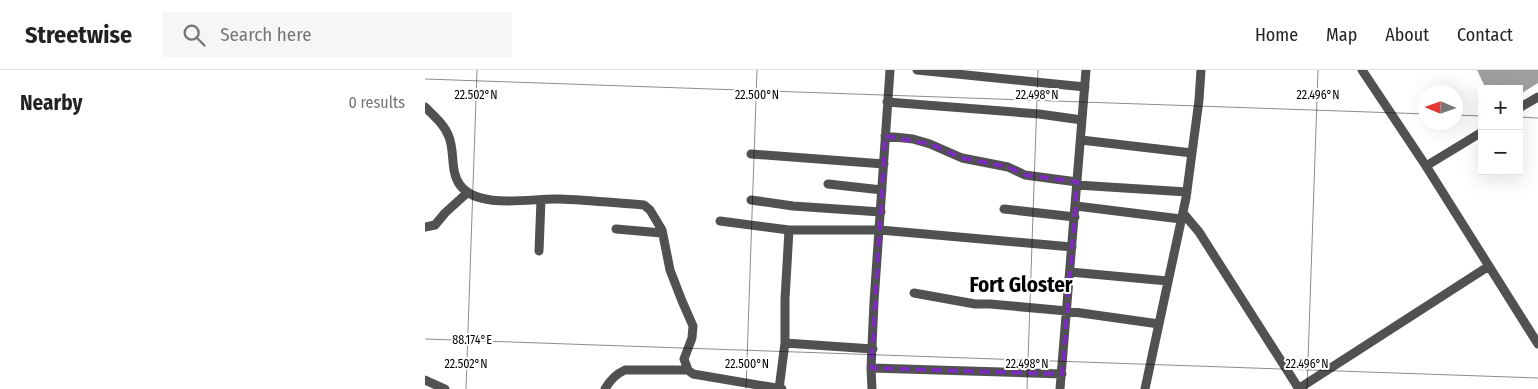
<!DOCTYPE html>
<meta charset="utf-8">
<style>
body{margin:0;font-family:"Fira Sans Condensed",sans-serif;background:#f6f6f6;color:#222}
.controls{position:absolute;right:15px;top:15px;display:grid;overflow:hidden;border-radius:0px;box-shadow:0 5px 20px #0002}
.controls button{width:45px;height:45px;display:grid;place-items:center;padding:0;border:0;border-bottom:1px solid #e0e0e0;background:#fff;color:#222;font:25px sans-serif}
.compass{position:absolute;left:993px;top:15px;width:45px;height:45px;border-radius:50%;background:#fff;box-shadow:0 5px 20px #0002;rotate:272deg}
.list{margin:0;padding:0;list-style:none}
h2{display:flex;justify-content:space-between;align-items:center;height:65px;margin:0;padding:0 20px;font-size:21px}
h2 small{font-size:16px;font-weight:400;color:#767676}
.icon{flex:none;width:28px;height:28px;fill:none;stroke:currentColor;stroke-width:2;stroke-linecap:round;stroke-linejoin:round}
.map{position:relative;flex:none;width:1113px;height:319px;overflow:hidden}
header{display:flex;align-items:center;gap:30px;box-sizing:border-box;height:70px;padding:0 25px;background:#fff;border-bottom:1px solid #e0e0e0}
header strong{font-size:24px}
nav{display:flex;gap:28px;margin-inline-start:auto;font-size:18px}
.search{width:350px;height:45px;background:#f6f6f6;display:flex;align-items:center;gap:12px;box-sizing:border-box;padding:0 18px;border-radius:0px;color:#767676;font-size:19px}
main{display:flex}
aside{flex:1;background:#fff}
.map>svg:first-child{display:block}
.water{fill:#9f9f9f}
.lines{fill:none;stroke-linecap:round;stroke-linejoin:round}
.minor{stroke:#515151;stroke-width:9}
.marked{fill:none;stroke:#7b2cbf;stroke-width:4;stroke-dasharray:10 6;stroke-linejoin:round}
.ticks{fill:none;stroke:#000;stroke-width:1;stroke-opacity:0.45}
.labels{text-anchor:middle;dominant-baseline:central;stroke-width:4;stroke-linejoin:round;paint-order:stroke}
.district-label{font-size:21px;font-weight:bold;fill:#000;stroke:#fff}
.ticks-label{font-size:12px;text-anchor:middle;fill:#000;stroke:#fff;stroke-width:4;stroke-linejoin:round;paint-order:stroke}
</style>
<header>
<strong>Streetwise</strong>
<div class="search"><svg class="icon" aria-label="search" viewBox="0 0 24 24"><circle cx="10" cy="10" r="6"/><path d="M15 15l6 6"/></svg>Search here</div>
<nav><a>Home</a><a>Map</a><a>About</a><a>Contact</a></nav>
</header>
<main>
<aside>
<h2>Nearby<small>0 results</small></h2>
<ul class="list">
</ul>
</aside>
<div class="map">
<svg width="1113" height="319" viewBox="0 0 1113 319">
<rect width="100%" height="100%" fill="#fff"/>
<path class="water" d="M1052,0H1113V13L1094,25V19H1061Z"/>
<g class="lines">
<path class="minor" d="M492,0L660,17
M937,0L1001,96L1113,274
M462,32L614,44L657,50
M0,37C9,46 20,55 24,67C30,82 25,102 35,115C53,140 107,128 134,129C162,130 191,133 219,135L225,140L237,160L245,200L257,231L268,256L267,268L259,289L263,300L268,304L357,319
M1094,38L1113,27
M460,66L488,69L505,74L537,88L583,97L600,105L652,112
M656,70L767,83
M326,84L459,94
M1001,96L1057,62
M403,114L457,120
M652,115L762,122
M326,130L368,136L456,142
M651,136L756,149
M579,139L650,147
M758,143L774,162L874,319
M295,151L364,160H455L647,177
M0,157L10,155L20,143L42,123
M191,159L237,163
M114,181L116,130
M645,202L743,211
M489,223L550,234H565L642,241L734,254
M360,273L448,279
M446,298L637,304
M0,310L20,319
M180,319C185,310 191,304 200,300H263
M354,319L360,273V229L364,160
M447,319L446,298L449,232L465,0
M635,319L661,0
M720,319L761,128L774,30L776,0
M873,319L1064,196"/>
</g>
<path class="marked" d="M460,66L505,74L537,88L583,97L600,105L652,112L637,304L446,298Z"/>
<path class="ticks" d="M0,9L1001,44M1030,45L1057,46M1094,47L1113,48M0,269L1113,308M41,319L52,0M321,319L332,0M602,319L613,0M882,319L893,0"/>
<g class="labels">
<g class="district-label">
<text x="596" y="215">Fort Gloster</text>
</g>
</g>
<g class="ticks-label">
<text x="51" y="29">22.502°N</text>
<text x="332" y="29">22.500°N</text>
<text x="612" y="29">22.498°N</text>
<text x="893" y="29">22.496°N</text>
<text x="47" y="274">88.174°E</text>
<text x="41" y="298">22.502°N</text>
<text x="322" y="298">22.500°N</text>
<text x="602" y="298">22.498°N</text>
<text x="882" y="298">22.496°N</text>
</g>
</svg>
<div class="controls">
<button>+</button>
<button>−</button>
</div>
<svg class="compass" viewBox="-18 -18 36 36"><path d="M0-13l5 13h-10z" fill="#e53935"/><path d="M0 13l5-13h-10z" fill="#767676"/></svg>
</div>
</main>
